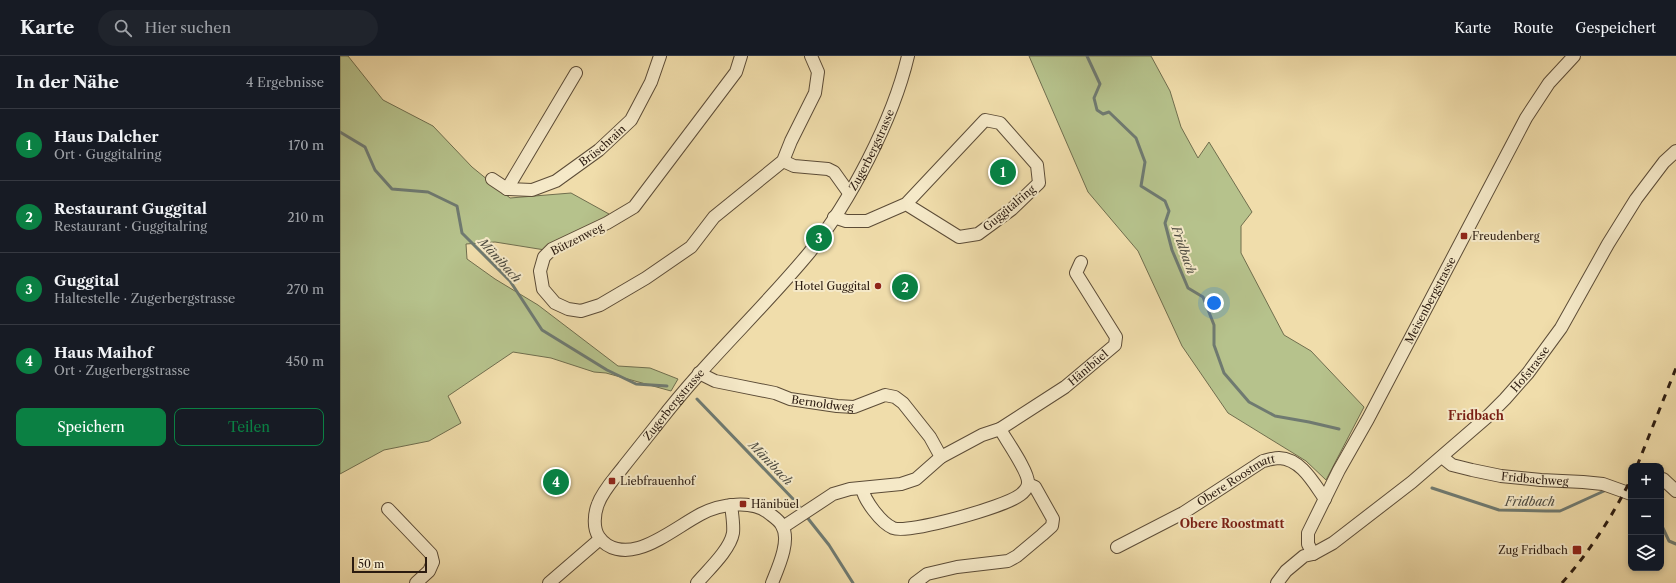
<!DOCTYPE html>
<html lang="de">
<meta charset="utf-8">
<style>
body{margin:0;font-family:"Libre Caslon Text",serif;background:#20242c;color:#f1f3f6}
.controls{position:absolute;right:12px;bottom:12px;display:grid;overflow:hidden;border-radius:8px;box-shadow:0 2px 6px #0003}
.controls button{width:36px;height:36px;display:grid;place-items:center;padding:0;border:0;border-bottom:1px solid #363941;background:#171b24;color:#f1f3f6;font:20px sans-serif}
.scale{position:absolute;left:12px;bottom:10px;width:75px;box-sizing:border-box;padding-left:4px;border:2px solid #2b1b10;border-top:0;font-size:11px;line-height:14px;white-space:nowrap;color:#2b1b10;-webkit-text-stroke:3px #f5e9c8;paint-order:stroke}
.you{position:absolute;left:874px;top:247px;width:14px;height:14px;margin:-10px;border:3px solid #fff;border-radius:50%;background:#1a73e8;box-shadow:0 0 0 6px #1a73e833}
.badge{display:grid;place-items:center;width:26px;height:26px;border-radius:50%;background:#0b8043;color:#fff;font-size:13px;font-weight:700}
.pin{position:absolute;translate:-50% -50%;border:2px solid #fff;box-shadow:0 1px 4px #0006}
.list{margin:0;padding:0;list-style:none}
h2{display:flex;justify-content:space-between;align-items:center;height:52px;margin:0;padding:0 16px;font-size:17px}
h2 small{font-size:13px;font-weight:400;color:#9ea1a6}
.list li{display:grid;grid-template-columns:26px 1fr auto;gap:12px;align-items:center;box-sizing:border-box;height:72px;padding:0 16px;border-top:1px solid #363941}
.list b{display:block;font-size:15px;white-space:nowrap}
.list p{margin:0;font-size:13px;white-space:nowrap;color:#9ea1a6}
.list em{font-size:13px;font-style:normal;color:#9ea1a6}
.actions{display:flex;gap:8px;padding:12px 16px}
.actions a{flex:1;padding:9px 0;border:1px solid #0b8043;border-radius:8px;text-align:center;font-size:14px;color:#0b8043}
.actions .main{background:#0b8043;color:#fff}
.icon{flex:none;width:22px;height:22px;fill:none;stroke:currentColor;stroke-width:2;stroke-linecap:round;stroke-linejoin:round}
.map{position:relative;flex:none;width:1336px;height:527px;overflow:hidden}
header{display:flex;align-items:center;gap:24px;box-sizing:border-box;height:56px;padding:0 20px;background:#171b24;border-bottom:1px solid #363941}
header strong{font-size:19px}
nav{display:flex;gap:22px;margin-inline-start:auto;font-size:14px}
.search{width:280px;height:36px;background:#20242c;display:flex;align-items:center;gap:10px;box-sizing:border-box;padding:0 14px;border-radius:22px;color:#9ea1a6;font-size:15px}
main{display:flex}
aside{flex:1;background:#171b24}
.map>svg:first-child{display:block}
.green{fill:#b6c28c;stroke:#706e4e}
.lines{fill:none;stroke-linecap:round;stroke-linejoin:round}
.stream{stroke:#6f7a71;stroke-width:3}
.minor-casing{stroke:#5c4c37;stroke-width:14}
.minor{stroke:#f5e9c8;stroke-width:12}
.rail{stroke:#2b1b10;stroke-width:3;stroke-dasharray:7 7;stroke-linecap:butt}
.poi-dot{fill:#8f2418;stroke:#f5e9c8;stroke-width:1.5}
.labels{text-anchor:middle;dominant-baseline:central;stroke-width:4;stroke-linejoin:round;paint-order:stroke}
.street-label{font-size:11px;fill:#2b1b10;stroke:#f5e9c8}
.poi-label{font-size:11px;fill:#2b1b10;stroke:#f5e9c8;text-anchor:start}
.water-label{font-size:12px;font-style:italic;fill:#4d4b41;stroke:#f5e9c8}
.neighbourhood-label{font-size:12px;font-weight:bold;fill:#7a1f14;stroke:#f5e9c8}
</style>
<header>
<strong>Karte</strong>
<div class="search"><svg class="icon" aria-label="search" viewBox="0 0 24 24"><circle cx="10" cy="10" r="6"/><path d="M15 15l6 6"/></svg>Hier suchen</div>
<nav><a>Karte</a><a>Route</a><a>Gespeichert</a></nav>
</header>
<main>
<aside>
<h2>In der Nähe<small>4 Ergebnisse</small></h2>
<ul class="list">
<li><span class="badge">1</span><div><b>Haus Dalcher</b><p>Ort · Guggitalring</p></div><em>170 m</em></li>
<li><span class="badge">2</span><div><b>Restaurant Guggital</b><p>Restaurant · Guggitalring</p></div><em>210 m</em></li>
<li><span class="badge">3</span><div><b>Guggital</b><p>Haltestelle · Zugerbergstrasse</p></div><em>270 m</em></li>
<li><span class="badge">4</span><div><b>Haus Maihof</b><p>Ort · Zugerbergstrasse</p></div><em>450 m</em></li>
</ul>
<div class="actions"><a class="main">Speichern</a><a>Teilen</a></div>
</aside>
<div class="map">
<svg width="1336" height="527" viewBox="0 0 1336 527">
<rect width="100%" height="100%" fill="#f0ddab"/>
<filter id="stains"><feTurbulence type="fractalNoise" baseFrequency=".005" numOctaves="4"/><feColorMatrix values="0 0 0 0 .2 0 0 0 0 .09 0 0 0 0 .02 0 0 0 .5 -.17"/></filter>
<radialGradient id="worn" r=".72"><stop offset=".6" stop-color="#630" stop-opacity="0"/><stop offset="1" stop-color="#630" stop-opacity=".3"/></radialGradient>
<path class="green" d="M0,0H8L43,44L93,70L132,111L170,142L231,137L269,158L251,177L205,194L155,186L126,188L127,203L155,223L198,249L278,310L310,312L338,323L331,335L266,317L254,316L211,302L173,296L108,340L121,367L89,385L44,394L0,418Z
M689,0H811L830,35L841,71L858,102L869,86L912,156L901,170V197L944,279L971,295L1024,351L986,424L966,405L888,357L842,290L798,195L748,136Z"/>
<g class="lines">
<path class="stream" d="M747,0L760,28L754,42L757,54L763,58L769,56L796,82L805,106L801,130L825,145L829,155L825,167L832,194L848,232L863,241L874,269V289L884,317L909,346L935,360L969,366L999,373
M0,76L25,91L35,114L52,133L88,136L117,150L122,177L170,225L202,274L267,314L296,328L327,330
M357,343L455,445L463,456
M1092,432L1159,454L1206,455H1220L1264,435
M466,460L489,489L513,527
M1321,468L1329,485L1336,488"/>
<defs>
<g id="minor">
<path d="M401,0L396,16L294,151L267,167L212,193L204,201L200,215L203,233L215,247L228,253L241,255L260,249L306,222L351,191L374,161L443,105L451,85L475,37L478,16L471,0"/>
<path d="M443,105L454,110L488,113L494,116L509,137"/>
<path id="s1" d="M152,123L167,133L192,134L216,125L259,94L291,64L311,26L320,0"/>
<path d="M167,133L236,17"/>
<path d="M494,161L506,165H527L566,148L645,64L660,67L697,109L699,127L672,153L638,178L619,181L566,148"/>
<path id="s2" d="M359,317L375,325L435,337L450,343L497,350L514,351L545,339L555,341L563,347L590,381L601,401"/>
<path id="s3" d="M1102,401L1112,409L1132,414L1161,420L1201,424L1243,426L1263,428L1291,438"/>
<path d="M1321,424L1323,423L1336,435"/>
<path d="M522,432C524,444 541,467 553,472C569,478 664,451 680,439C683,437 688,432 688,427C689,416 666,384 660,373"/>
<path d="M48,453L91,498L93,506L89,515L76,527"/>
<path id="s4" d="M443,471L493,438L510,433L561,428L576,423L601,401L642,379L660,373L725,331L775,289L776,281L736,217L741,206"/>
<path id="s5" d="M777,491L843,457L923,405C928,404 934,402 939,402C961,403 973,426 985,443"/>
<path id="s6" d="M973,498L968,488V477L999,414L1028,363L1186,62L1209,27L1234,0"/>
<path d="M209,527L260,483"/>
<path d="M357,527C368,514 390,494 393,477C394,468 392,458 391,449"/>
<path id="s7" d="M432,527C438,512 451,484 442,470C440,465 434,461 430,458C413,443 380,448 361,458C342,468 318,487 298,492C284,496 268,494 259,481C253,472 254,458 258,448C263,434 275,422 284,410C296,395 307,381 319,366C365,306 421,255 469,197C510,146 553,64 568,0"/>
<path d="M575,527L587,518L617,511L668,505L677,500L702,479L712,470L713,463L695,431L688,428"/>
<path id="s8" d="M937,527L946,515L964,500L973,498L993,487L1072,426L1146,362L1165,343L1188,317L1221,272L1268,188L1296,143L1324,106L1336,95"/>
</g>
</defs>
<use href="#minor" class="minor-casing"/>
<use href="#minor" class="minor"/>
<path class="rail" d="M1297,410L1336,312
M1222,527C1250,495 1272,461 1291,423"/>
</g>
<g class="poi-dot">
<rect x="1120" y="176" width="8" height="8" rx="2"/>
<circle cx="538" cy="230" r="4"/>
<rect x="268" y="421" width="8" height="8" rx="2"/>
<rect x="399" y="444" width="8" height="8" rx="2"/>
<rect x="1232" y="489" width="10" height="10" rx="2"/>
</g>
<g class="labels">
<g class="street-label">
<text stroke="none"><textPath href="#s1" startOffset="127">Brüschrain</textPath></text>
<text stroke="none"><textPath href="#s7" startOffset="748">Zugerbergstrasse</textPath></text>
<text transform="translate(669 152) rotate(-40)">Guggitalring</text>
<text transform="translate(237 183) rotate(-27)">Bützenweg</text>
<text stroke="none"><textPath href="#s6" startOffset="285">Meisenbergstrasse</textPath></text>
<text stroke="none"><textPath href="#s4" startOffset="351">Hänibüel</textPath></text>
<text stroke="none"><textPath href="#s8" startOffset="334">Hofstrasse</textPath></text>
<text stroke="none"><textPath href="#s2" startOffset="128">Bernoldweg</textPath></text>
<text stroke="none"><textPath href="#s7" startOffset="424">Zugerbergstrasse</textPath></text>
<text stroke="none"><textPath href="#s3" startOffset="97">Fridbachweg</textPath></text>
<text stroke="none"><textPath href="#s5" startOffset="137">Obere Roostmatt</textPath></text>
</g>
<g class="poi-label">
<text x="1132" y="180">Freudenberg</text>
<text x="530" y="230" text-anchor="end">Hotel Guggital</text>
<text x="280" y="425">Liebfrauenhof</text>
<text x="411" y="448">Hänibüel</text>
<text x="1228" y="494" text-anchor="end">Zug Fridbach</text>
</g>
<g class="water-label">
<text transform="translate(844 194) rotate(71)">Fridbach</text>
<text transform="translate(160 204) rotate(47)">Mänibach</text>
<text transform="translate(431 407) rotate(46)">Mänibach</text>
<text x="1190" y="445">Fridbach</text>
</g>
<g class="neighbourhood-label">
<text x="1136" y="359">Fridbach</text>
<text x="892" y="467">Obere Roostmatt</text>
</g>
</g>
<rect width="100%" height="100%" filter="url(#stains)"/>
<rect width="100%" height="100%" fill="url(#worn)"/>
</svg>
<div class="controls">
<button>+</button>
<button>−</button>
<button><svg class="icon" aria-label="layers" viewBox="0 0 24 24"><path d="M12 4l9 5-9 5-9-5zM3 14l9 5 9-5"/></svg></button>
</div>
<div class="scale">50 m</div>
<div class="you"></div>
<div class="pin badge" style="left:663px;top:116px">1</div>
<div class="pin badge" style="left:565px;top:231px">2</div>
<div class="pin badge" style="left:479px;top:182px">3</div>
<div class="pin badge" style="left:216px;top:426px">4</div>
</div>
</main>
